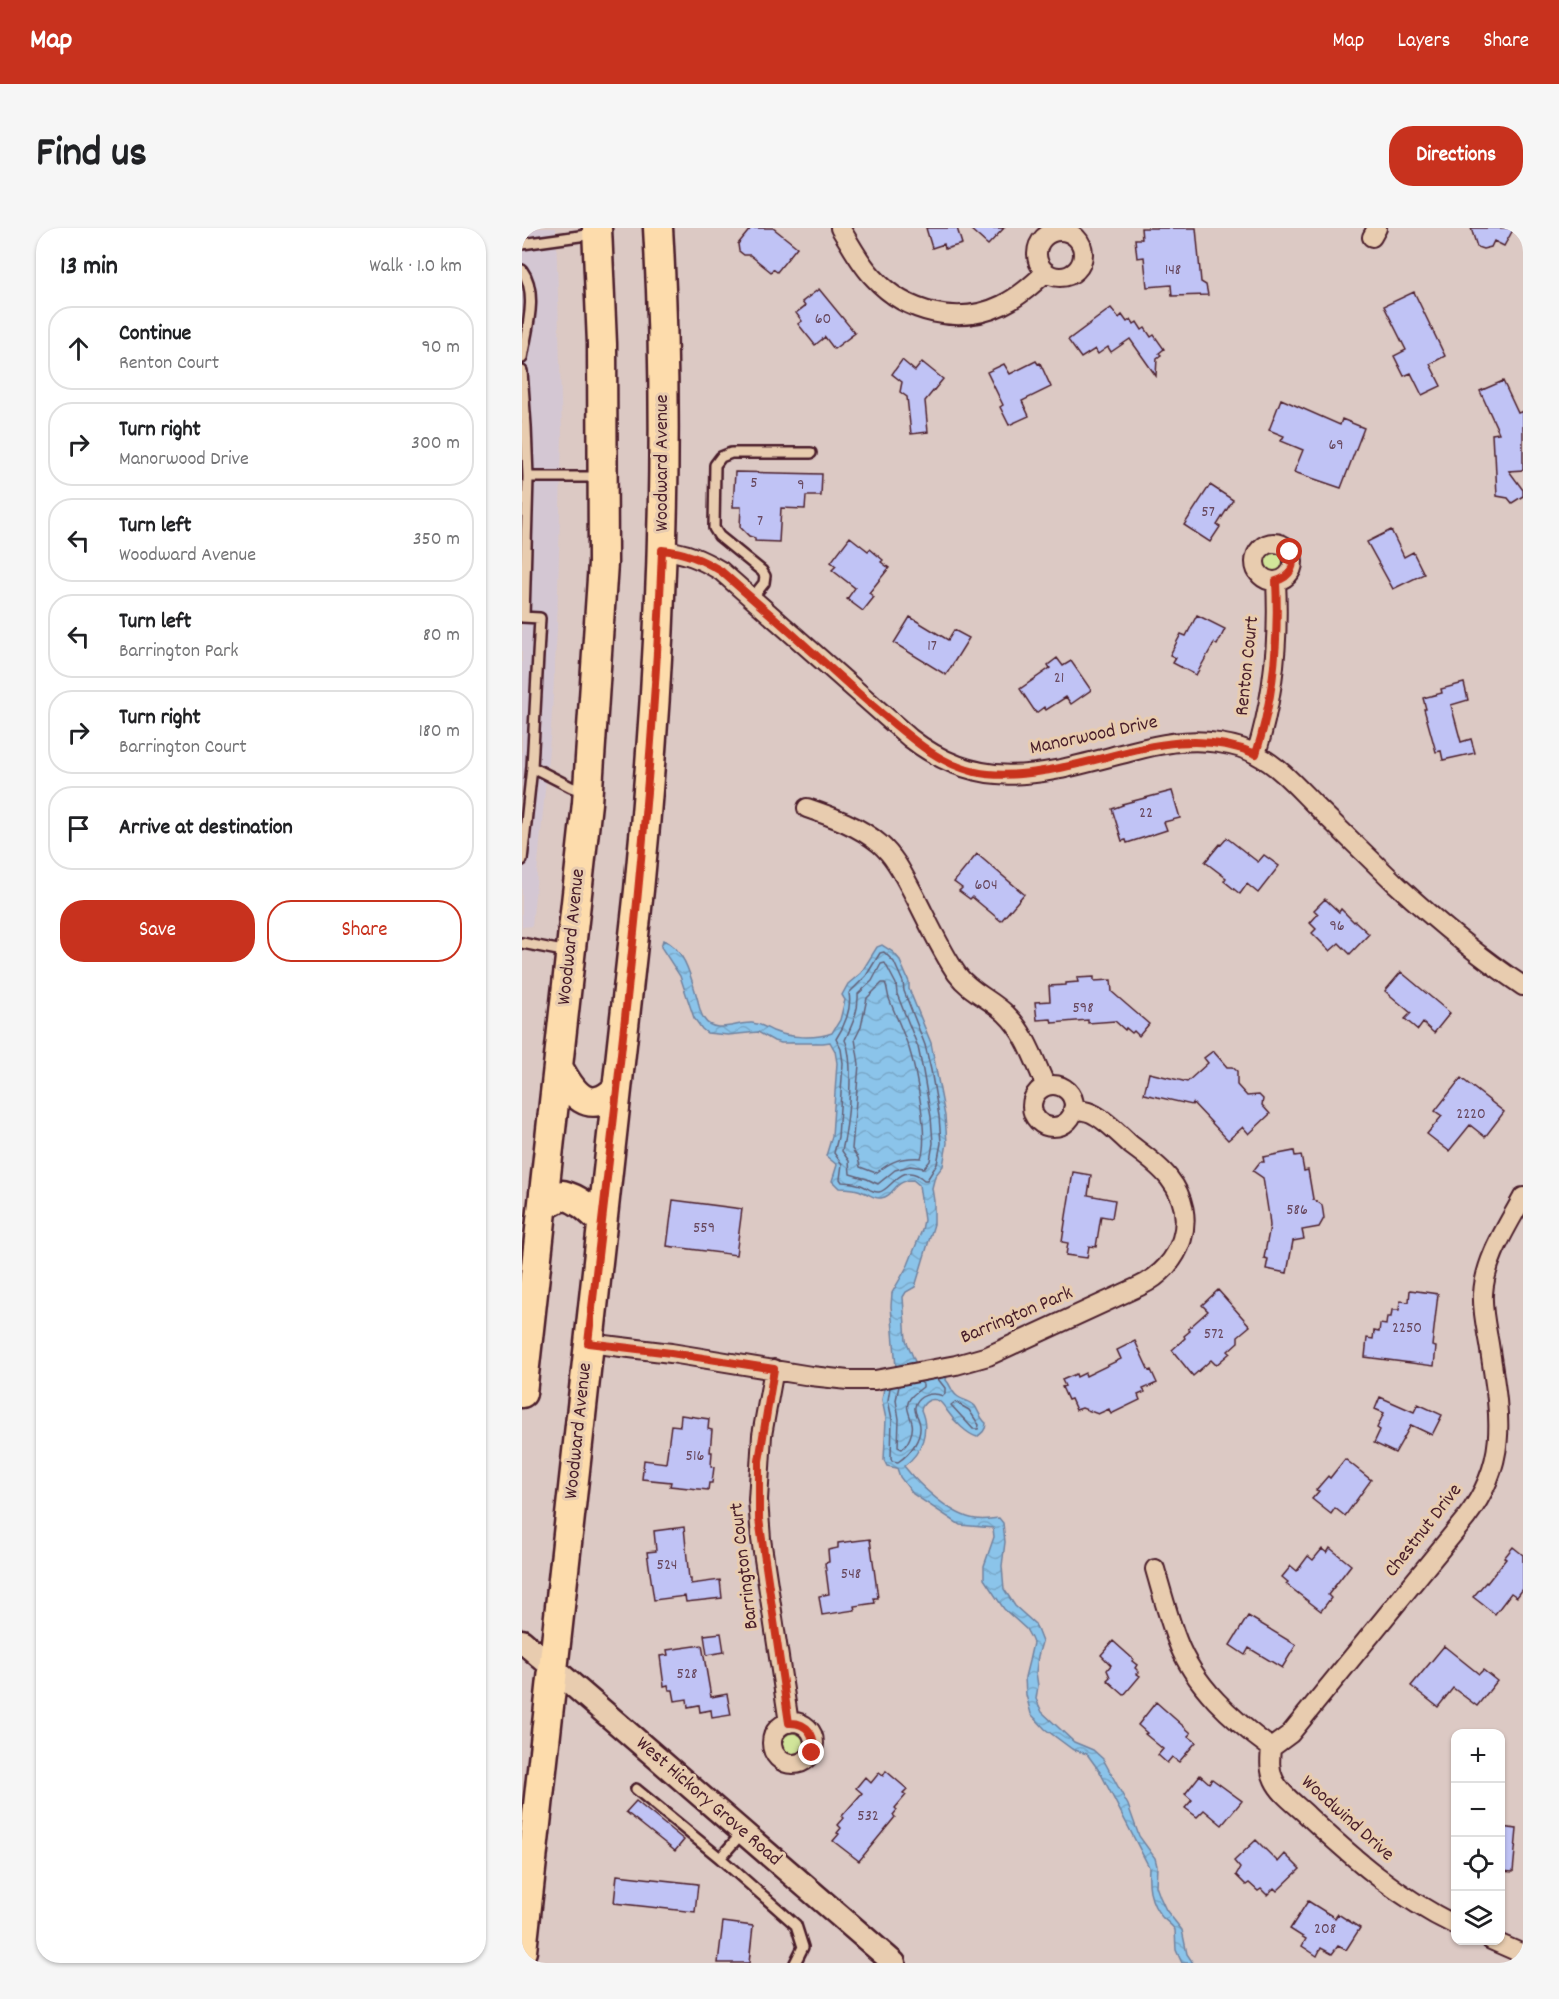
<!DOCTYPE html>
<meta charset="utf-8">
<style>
body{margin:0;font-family:Dekko,sans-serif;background:#f6f6f6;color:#202124}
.controls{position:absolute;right:18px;bottom:18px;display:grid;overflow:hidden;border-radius:12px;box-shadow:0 2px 4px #0004}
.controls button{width:54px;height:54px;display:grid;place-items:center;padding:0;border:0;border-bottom:2px solid #e0e0e0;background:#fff;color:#202124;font:30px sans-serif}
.stop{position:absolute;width:18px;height:18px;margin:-14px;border:4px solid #c8321e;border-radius:50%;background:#fff}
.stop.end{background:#c8321e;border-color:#fff;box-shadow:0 2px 6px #0008}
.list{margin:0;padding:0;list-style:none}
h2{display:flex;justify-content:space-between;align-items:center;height:78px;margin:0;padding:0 24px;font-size:26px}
h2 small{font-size:20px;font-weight:400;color:#757577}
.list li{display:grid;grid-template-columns:39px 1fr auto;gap:18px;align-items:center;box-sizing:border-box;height:84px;margin:0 12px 12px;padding:0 12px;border:2px solid #e0e0e0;border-radius:24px}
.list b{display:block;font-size:22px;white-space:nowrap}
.list p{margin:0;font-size:20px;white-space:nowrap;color:#757577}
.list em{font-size:20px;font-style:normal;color:#757577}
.actions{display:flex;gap:12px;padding:18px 24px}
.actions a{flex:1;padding:14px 0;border:2px solid #c8321e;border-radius:24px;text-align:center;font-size:21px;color:#c8321e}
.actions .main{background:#c8321e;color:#fff}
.icon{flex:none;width:33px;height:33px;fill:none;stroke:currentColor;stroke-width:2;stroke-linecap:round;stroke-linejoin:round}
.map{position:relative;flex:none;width:1001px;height:1735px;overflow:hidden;border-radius:24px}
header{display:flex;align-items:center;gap:36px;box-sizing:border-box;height:84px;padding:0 30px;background:#c8321e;color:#fff}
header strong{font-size:28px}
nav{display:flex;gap:33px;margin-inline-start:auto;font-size:21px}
.intro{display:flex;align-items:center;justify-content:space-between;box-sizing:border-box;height:144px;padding:0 36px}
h1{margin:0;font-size:42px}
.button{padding:15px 27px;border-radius:24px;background:#c8321e;color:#fff;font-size:21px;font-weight:700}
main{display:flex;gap:36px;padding:0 36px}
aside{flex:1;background:#fff;border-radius:24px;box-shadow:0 2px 4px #0004}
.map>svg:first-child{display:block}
.built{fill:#d4c7d3}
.grass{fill:#d1e59a;stroke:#8e8262;stroke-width:1.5}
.water{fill:url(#water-waves);stroke:#71829e;stroke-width:1.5}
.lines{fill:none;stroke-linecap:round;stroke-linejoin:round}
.shore{stroke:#646177;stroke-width:1.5}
.building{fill:#c0c3f5;stroke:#4a1f2b;stroke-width:1.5}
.service-casing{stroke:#4a1f2b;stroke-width:14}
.minor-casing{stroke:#4a1f2b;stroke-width:22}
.tertiary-casing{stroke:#4a1f2b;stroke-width:27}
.primary-casing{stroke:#4a1f2b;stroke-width:33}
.service{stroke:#e8ccaf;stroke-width:9}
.minor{stroke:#e8ccaf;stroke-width:18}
.tertiary{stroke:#e8ccaf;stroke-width:22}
.primary{stroke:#fddcac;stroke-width:28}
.route{stroke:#c8321e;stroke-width:8}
.labels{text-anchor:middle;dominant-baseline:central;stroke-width:6;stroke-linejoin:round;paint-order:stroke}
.number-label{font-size:16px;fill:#68485e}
.street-label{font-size:20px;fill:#4a1f2b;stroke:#e8ccaf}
</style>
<header>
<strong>Map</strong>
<nav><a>Map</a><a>Layers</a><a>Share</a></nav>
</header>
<div class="intro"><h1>Find us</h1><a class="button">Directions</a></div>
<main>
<aside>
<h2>13 min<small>Walk · 1.0 km</small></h2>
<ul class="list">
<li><svg class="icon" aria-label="ahead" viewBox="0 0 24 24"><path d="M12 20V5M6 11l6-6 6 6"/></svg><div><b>Continue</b><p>Renton Court</p></div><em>90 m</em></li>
<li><svg class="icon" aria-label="right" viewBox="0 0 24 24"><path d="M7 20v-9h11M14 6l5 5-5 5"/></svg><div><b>Turn right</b><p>Manorwood Drive</p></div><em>300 m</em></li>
<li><svg class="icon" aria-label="left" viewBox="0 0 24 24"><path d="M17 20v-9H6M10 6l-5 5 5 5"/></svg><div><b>Turn left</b><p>Woodward Avenue</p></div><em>350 m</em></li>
<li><svg class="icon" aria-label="left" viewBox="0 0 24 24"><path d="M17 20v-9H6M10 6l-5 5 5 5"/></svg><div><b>Turn left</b><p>Barrington Park</p></div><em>80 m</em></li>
<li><svg class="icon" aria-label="right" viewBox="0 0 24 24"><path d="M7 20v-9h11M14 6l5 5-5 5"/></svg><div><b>Turn right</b><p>Barrington Court</p></div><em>180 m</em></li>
<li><svg class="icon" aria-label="arrive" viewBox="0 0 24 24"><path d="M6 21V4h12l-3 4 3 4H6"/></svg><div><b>Arrive at destination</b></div></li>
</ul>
<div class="actions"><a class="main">Save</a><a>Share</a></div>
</aside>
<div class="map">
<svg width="1001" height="1735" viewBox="0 0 1001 1735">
<defs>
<pattern id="water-waves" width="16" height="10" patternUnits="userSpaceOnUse" patternTransform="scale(1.5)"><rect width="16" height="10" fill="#8bc4ea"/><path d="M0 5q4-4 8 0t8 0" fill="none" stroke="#79a8c9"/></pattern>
</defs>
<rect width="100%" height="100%" fill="#dcc9c4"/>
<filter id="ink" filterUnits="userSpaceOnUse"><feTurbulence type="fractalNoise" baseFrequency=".0167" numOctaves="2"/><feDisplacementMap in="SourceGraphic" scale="12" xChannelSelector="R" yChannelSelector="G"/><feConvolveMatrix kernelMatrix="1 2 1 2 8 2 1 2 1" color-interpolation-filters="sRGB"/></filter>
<g filter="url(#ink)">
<path class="built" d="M0,0H34L40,205L35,402L29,500L10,698L0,699Z"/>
<path class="grass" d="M741 334a11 11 0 1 1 22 0a11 11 0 1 1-22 0Z
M260 1516a11 11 0 1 1 22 0a11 11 0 1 1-22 0Z"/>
<path class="water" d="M141,712C163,719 170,753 176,773C177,779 179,786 182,791C192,807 215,794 230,795C239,796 243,799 251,803C268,810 293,811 310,805L318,792L323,772L320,767L326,756L339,745L355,719L360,717L371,724L377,731L387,754V761L409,815L423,888L425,915L421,938L413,948L410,960L412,973V996L393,1059L384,1064L381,1069L384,1112L394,1136L425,1148L424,1152C429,1157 429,1164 435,1168C440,1172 448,1173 453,1178C457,1184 458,1190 464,1195C464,1202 460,1205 455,1209C445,1206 432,1193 426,1184C423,1180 421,1176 417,1173C409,1169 401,1174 399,1182C408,1202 400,1225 382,1238C396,1256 429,1288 454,1291C461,1292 470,1291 477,1290L481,1295L483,1314L480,1338L482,1361L493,1378L513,1396L520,1414L516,1428L514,1444L516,1458L514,1471L520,1484L552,1514L571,1522L581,1531L606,1577L617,1608L633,1630L635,1638L634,1658L638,1669L644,1682L660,1702L665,1726L671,1735H660L654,1722L653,1702C650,1697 644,1693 640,1689C627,1674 626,1657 627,1639L578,1544L565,1526L550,1521L523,1501L509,1486L504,1467L503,1449L507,1433L511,1415L509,1410L504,1401L482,1381L462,1351V1338L472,1309L471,1300L438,1297L391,1266L378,1249L375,1240L365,1238L362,1232L364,1191L360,1172L363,1154L374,1140L369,1078L370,1065L386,1037L400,1002L402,992L397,957L391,952C370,953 373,968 359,970C352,971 347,966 341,964C334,960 324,960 317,960L310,953L315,937L304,928L310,908L315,835L313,823L308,814L301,815H259L252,813L236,804L206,807L185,805L180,801L172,790L158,748L139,719Z"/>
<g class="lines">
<path class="shore" d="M362,724L372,734L381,754L382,763L403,817L409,842L417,888L419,915L415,936L405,952H402C380,931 369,963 357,964C350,965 345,959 339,957C333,955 327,954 320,954L318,951L320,936L312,925L316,909L321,835L319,821L314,811C322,799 330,781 327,765L344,748L358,725Z
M363,735L374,756L375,766L396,819L401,843L409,889L411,915L408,933L402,940L388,938L373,942L356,956L345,951L328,946L327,933L320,923C326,898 333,834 323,812C330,797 337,783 336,766L350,753L359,736Z
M360,755H363C366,760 365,767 368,773C374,788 381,804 387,820C394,842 407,910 399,930C378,929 370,933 354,945L338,939L336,930L330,921L337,836L333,811L339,799L345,770Z
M377,1158L374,1172L377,1191L376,1219L380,1221C386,1216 392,1204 390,1195C388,1185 381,1178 390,1168C393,1165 397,1162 401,1159V1156L398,1154
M368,1160L366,1172L370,1191L369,1230L370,1233L376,1234C388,1226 402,1209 397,1193C396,1188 392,1185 393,1179C395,1166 411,1164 421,1168L423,1166V1160L416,1151
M433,1174L447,1182L457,1197L456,1201H451L429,1177Z"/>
</g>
<path class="building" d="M229,0H251L275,19L255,44L251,41L249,44L228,27H222L217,23L216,16Z
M404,0H435L440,16L423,21L422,16L410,20Z
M447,0H482L466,17Z
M619,0H674L679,54L684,57L686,67L650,68L649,57L625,59L622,29L615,30L613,11H620Z
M949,0H992L982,18L972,13L969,19L961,21L955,19Z
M297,61L333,105L312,121L303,109L293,117L276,96L280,93L274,85L283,78L280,74Z
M892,64L923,128L908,136L919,158L900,167L889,145L882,148L872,128L884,122L862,78Z
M589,80L597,90L600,87L605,94L609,91L612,96L615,94L620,102L623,100L629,109L632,107L642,121L637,125L639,127L635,130L634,148L608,111L589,124L586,119L576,126L573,121L559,130L546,112Z
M380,132L393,143L400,134L421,151L403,173L406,204L389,206L385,169L378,164L380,154L370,146Z
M514,133L516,136L518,135L529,159L500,173L507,188L487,197L478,179L481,177L465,144L482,136L488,146Z
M981,153L996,185L1001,183V242L987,243L1001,262V268L990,275L986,270L975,268L973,225H971L970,206L977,205L958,163Z
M759,171L818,197L820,191L842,200L819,260L772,244L781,222L759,213L762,208L747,202Z
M213,244L300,246L299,268H284L283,281L259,280L257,314L233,313V310L227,308L218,299L219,279H211Z
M688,257L711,272L695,297L698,299L688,314L662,297Z
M869,302L882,329L891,324L902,346L871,361L845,314Z
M328,309L346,323L348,321L361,332L359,334L367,340L347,365L352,369L341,383L325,371L333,360L310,342L314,338L309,334Z
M675,387L703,401L695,417L692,415L674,447L651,435L654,430L648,427L659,406L664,408Z
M388,389L426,412L432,402L447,410L424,447L372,415Z
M535,430L541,438L549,433L569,462L549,476L544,469L524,482L522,479L514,485L498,461L528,440L526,437Z
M942,455L946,472L929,477L939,514L949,511L953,525L921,532L919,523L914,524L902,481H904L901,470L920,465L919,461Z
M650,563L658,590L642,594L645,602L605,615L604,612L600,613L590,581L601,577L600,576Z
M705,610L736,634L742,627L757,638L736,665L725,656L718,666L702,653L704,650L683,634L698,616L699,617Z
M455,626L502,666L479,693L450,669L448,671L437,663L440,660L432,654Z
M803,671L817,684L819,681L832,694L833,693L847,706L828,726L817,715L808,723L790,705L794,701L788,695L796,686L792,682Z
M879,744L928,785L912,805L901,795L896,802L883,791L889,785L863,763Z
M572,749V753L589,752L590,764L627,796L617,808L612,803L610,805L604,800L603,802L593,793L566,795V792L530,795L529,791L515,792L513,774L528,773L527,758L544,757V755L556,754L555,750Z
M691,823L705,839H710L715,843V857L725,868L737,867L741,871L740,877L748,886L727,906L721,899L706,912L671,875L670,877L622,866L627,845L665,854L686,835L682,830Z
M939,850L982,884L963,909L948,897L927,923L905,906L920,888L913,883Z
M772,923L773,928L779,927L782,943L786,942L791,971L800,977L802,990L797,999L780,1002L782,1011L771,1013L765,1045L744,1041L746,1031L742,1030L748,998L747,988L741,950L731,943L738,934H742L741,929Z
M551,944L569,947L566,967L593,972L590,990L579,988L574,1019L567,1018L565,1030L544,1027L546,1015L540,1014Z
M151,972L220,981L214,1027L145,1018Z
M696,1062L728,1098L716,1108V1114L706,1123L708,1125L694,1137L689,1132L671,1148L650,1122L663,1110L662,1108L668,1103L666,1101L686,1083L680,1077Z
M888,1062L916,1066L910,1118L914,1119L912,1138L843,1129L845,1110L851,1111L852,1103L857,1104L858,1096L864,1097L865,1089H869L870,1082H877L878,1073L887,1074Z
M613,1113L627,1143L629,1142L635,1155L621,1161L623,1164L616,1167L618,1172L589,1186L587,1181L576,1186L560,1180L554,1182L549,1171L546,1172L540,1159L543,1158L540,1152L554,1146L555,1149L563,1145L564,1148L599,1131L595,1122Z
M858,1169L892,1184L896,1176L920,1187L910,1207L889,1197L873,1225L852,1215L858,1202L855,1200L862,1185L853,1181Z
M159,1187L187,1191L186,1201L190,1202L188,1224H190L189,1238L192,1239L190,1255H187L186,1262L148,1258L149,1254L120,1251L122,1232L144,1235L149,1197L158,1198Z
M823,1231L849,1252L823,1288L813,1280L809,1286L790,1271L797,1263L794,1262L806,1248L808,1250Z
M162,1299L167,1351H169V1356L198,1352L200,1370L164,1374L163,1368L132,1372L125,1324L134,1323L132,1303Z
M348,1311L356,1370H352L353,1375L332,1378L333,1382L300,1387L297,1368L307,1366L303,1335L307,1334L306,1322L316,1320V1315Z
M991,1319L1001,1327V1361L995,1369L989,1365L973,1386L951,1369L964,1354L965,1355L984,1331L982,1330Z
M808,1320L829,1337L806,1367L809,1370L799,1383L764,1356L766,1354L760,1349L769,1338L775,1343L786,1328L791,1332L800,1321L805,1325Z
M726,1388L774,1417L760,1440L727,1420L723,1427L708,1417Z
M199,1405L202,1424L185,1427L182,1407Z
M591,1413L611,1431L610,1433L615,1437L613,1440L617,1444L615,1446L618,1448L602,1467L585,1452L588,1449L585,1442L589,1437L579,1427Z
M180,1417L189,1469L205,1466L209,1487L190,1490L189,1482L178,1484L177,1477L166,1479L165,1471L153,1473L151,1462H147L146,1457L142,1458L138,1428L146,1427L145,1422Z
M922,1418L957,1446L961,1442L975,1453L955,1478L931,1460L916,1479L889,1458Z
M634,1474L669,1505L666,1508L674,1514L657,1534L650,1529L645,1535L636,1527L641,1521L623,1506L625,1505L616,1497Z
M364,1543L385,1561L381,1565L384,1567L373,1580L375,1582L371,1587L373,1589L337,1633L311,1613L317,1606L315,1605L319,1600L316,1597L322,1590L320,1588L340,1565L334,1560L343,1549L349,1555L357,1545L361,1548Z
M678,1547L687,1555L690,1551L720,1573L700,1597L682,1582L675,1589L663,1580L670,1572L663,1566Z
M114,1573L162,1612L153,1623L104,1584Z
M978,1599L995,1601L991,1644L978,1643Z
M734,1612L756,1634L763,1626L778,1641L755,1663L752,1660L745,1667L739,1661L736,1663L727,1655L724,1657L714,1647L718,1640L712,1633Z
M95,1647L176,1656L173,1684L92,1675Z
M786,1673L813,1690L816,1686L838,1700L824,1722L816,1718L810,1726L799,1720L795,1728L780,1718L784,1711L768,1701Z
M201,1694L231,1698L227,1735H196Z"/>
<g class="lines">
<defs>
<path id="service" d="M0,16L72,6
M0,42C17,65 4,104 0,130
M0,143L4,198
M0,199L4,198L6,249H77
M230,370L242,355L243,348L240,343L197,308L192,300L193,237L199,229L209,225H289
M0,389L18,390L10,539L49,559L63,564
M2,389L6,249
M0,632L10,539
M0,715L46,724
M114,1561L198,1630
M221,1604L198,1630L274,1697L281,1719L273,1735"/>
<path id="minor" d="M318,0C329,17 338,36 352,50C384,85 437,98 480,77C497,69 511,56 524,44
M515 26a23 23 0 1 1 46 0a23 23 0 1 1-46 0Z
M850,9L855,0
M733 334a19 19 0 1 1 38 0a19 19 0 1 1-38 0Z
M140,322C163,324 179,331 199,343L388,510C462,568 525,545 607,524C637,516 666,510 697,515C710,517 724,520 735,527C758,539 775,559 793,577C820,603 847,630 874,656C914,693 956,728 1001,758
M734,526C752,469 757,412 754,353
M285,580C311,589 337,598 358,616C372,628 381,646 389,661C404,689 417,720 435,746C448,764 469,771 484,786C504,805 513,834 524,858
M510 878a21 21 0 1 1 42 0a21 21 0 1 1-42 0Z
M66,1115L149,1125L289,1148L326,1152H353L434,1137L466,1128L618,1058C660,1038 678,989 647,950C637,937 622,927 609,917C598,907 586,894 573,887C567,883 558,882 551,881
M252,1141L240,1207L236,1272L239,1311L267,1495
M633,1341C640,1365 646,1389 655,1412C672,1458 711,1492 749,1520
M250 1515a21 21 0 1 1 42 0a21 21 0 1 1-42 0Z
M749,1520L768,1506L944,1290C989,1231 977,1183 967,1116C964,1099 960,1082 961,1066C963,1031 985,999 1001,969
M749,1520C748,1531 747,1542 752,1552C759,1567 775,1577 786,1588C833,1632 876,1669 933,1697
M969,1712L1001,1726"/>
<path id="tertiary" d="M0,1413L372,1735"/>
<path id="primary" d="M36,839C50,865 66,889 95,861
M21,978L41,967C57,971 67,981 80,993
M0,1165L65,575L81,335L80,116L75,0
M0,1723L117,662C139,442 149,221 136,0"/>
</defs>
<use href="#service" class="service-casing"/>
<use href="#minor" class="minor-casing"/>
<use href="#tertiary" class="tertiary-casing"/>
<use href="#primary" class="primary-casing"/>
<use href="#service" class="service"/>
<use href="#minor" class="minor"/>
<use href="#tertiary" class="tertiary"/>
<use href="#primary" class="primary"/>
</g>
</g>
<g class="lines" filter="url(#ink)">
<path class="route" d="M290,1525C295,1508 285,1494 267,1495L237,1291V1233L252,1141L149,1125L66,1115C96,851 130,588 140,322C163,324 179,331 199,343C228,369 258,394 287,421C311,442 334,464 358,484C388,509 415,535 453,544C476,549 498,547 521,543C594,532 661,495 734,526C752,469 757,412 754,353C768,349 775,338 768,324"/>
</g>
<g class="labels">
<g class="number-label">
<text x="651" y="42">148</text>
<text x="301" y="91">60</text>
<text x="814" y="217">69</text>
<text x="232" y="255">5</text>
<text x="279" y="257">9</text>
<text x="686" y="284">57</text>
<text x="238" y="293">7</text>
<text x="410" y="418">17</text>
<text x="537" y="450">21</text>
<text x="624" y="585">22</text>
<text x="464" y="657">604</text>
<text x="815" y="698">96</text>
<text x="561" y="780">598</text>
<text x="949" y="886">2220</text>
<text x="775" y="982">586</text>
<text x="182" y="1000">559</text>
<text x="885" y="1100">2250</text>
<text x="692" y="1106">572</text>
<text x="173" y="1228">516</text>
<text x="145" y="1337">524</text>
<text x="329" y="1346">548</text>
<text x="165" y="1446">528</text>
<text x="346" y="1588">532</text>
<text x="803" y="1701">208</text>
</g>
<g class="street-label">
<text transform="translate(141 235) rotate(-90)">Woodward Avenue</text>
<text transform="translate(726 438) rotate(-84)">Renton Court</text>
<text transform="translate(572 508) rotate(-12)">Manorwood Drive</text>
<text transform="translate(50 709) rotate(-84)">Woodward Avenue</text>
<text transform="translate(495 1088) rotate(-23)">Barrington Park</text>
<text transform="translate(57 1203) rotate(-84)">Woodward Avenue</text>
<text transform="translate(902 1303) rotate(-52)">Chestnut Drive</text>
<text transform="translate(223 1338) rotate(-97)">Barrington Court</text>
<text transform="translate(186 1574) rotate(41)">West Hickory Grove Road</text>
<text transform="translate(825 1591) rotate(42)">Woodwind Drive</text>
</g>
</g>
</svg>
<div class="controls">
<button>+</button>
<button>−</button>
<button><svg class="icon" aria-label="locate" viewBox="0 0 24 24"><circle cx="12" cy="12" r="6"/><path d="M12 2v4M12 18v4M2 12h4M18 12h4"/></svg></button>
<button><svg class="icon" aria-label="layers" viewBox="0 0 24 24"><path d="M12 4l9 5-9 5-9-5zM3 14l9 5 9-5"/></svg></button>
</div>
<div class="stop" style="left:768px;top:324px"></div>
<div class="stop end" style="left:290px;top:1525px"></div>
</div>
</main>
